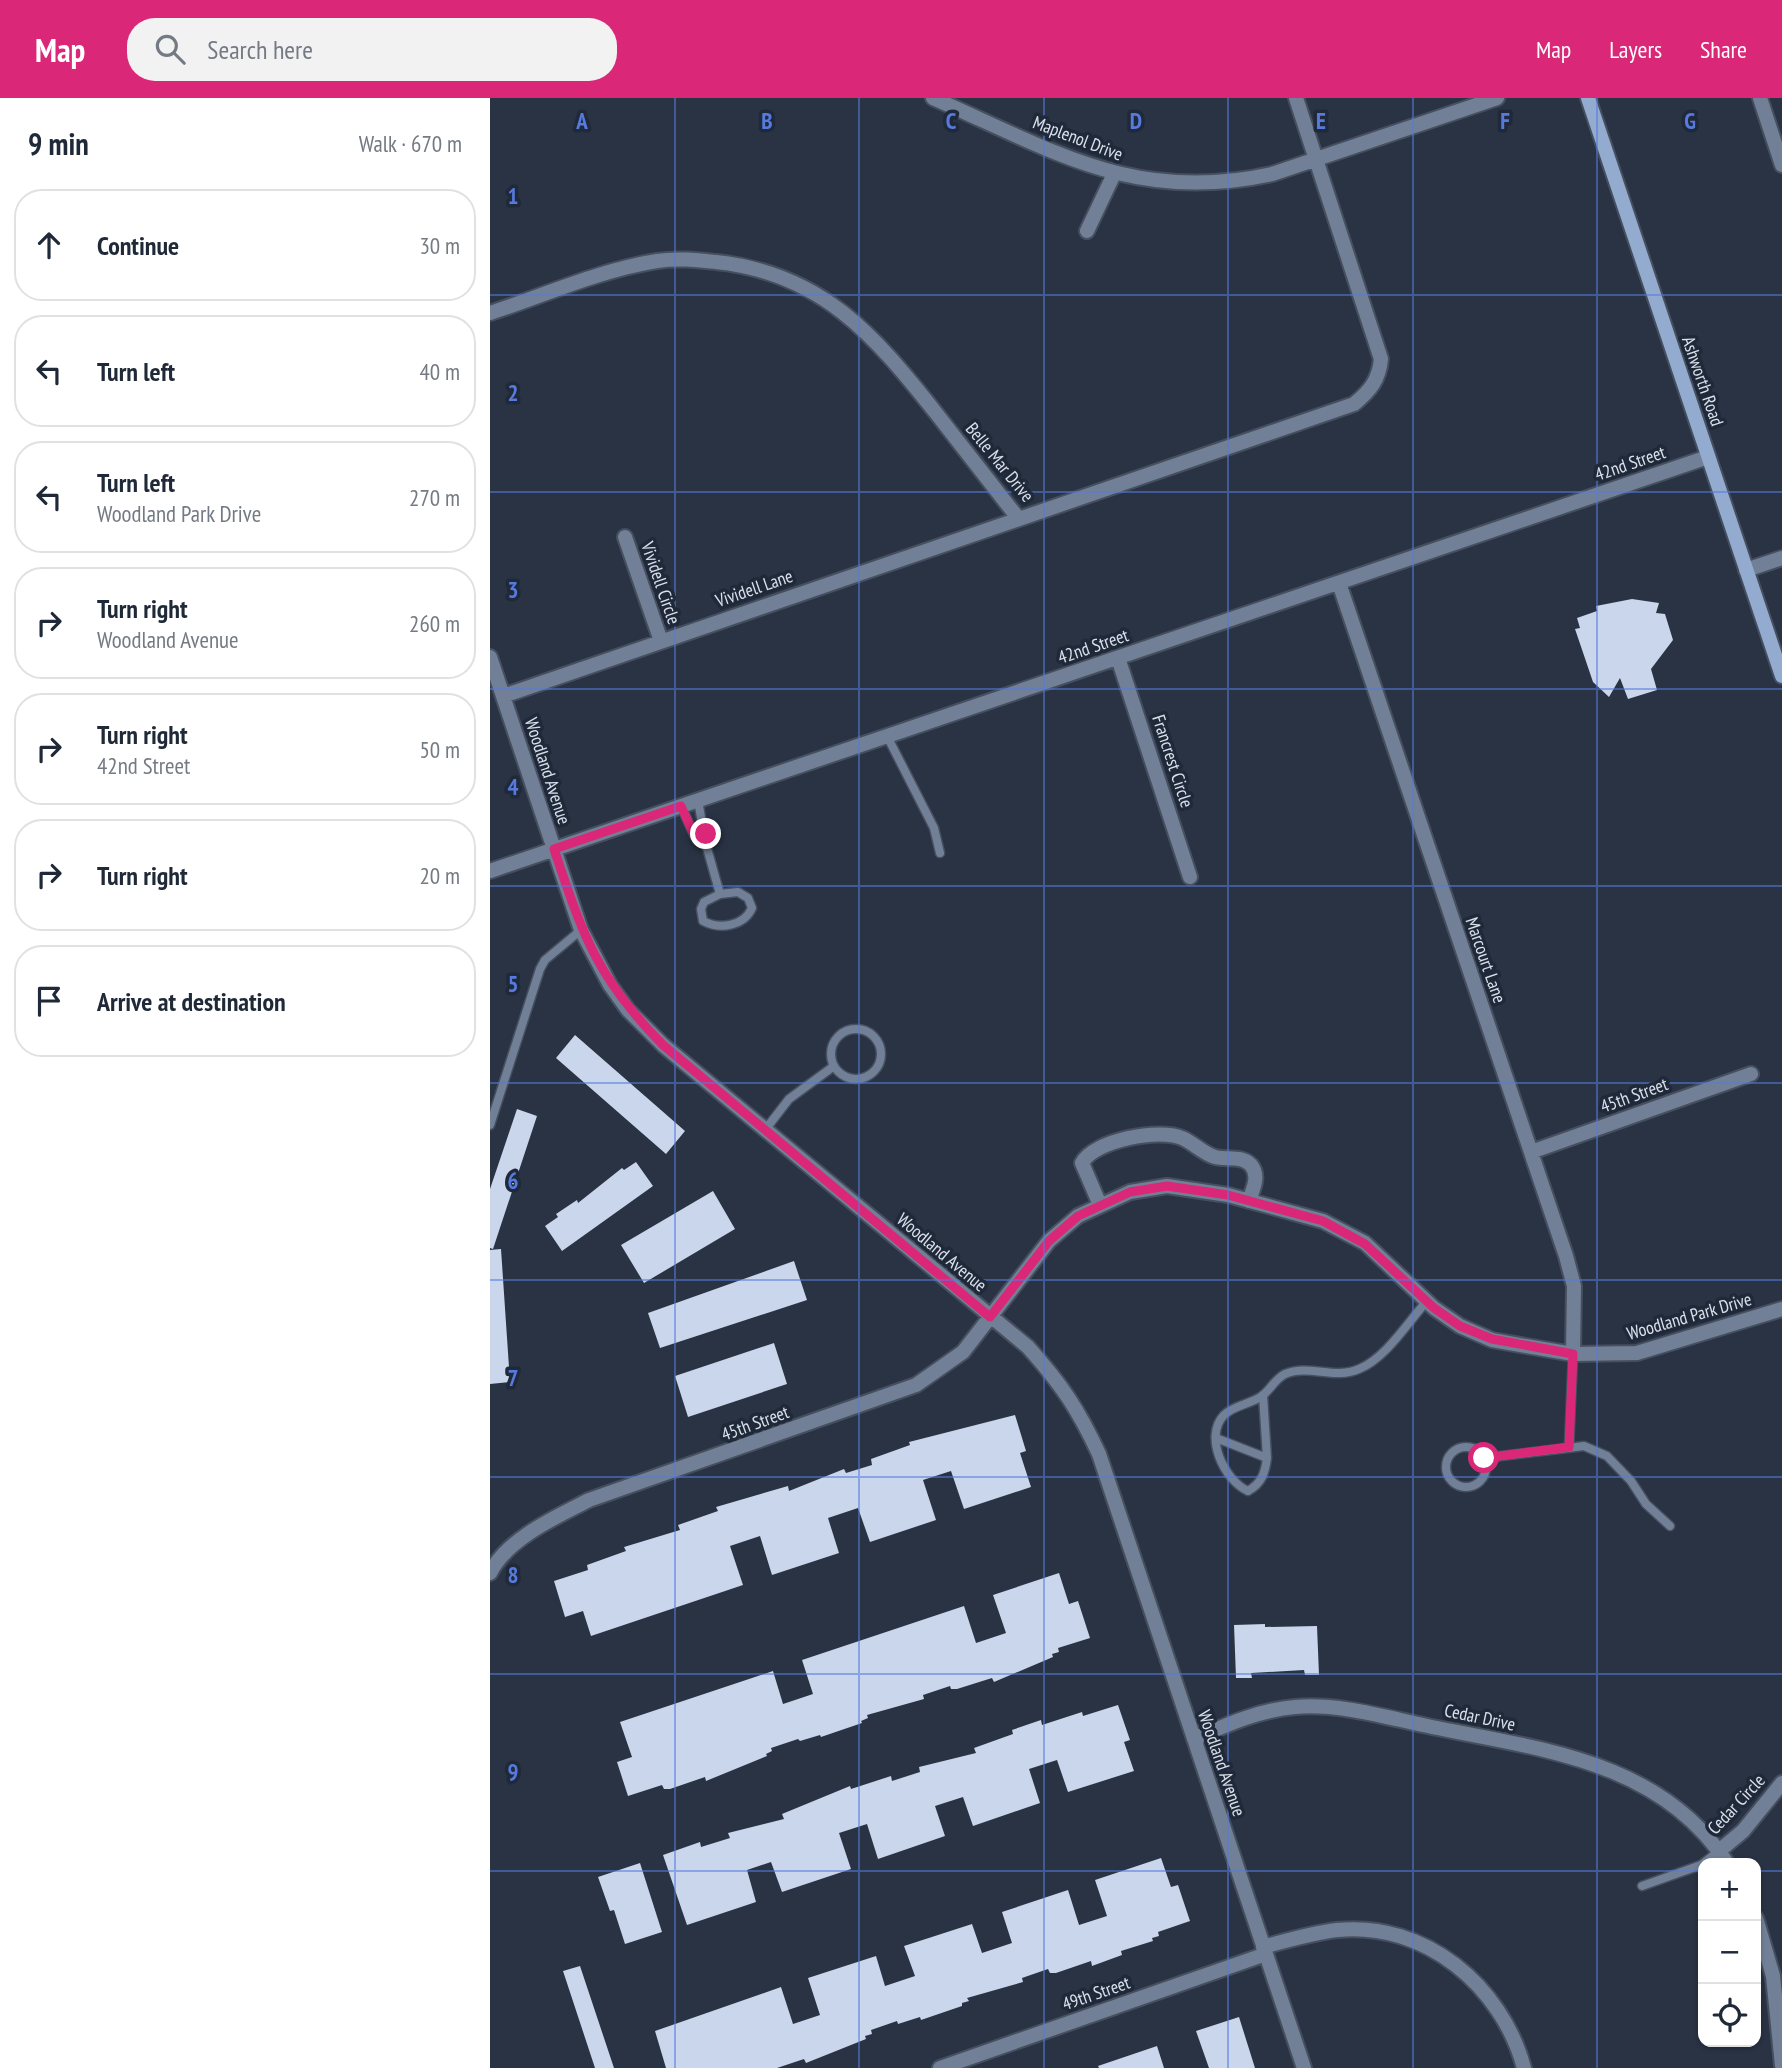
<!DOCTYPE html>
<meta charset="utf-8">
<style>
body{margin:0;font-family:"PT Sans Narrow",sans-serif;background:#f2f2f3;color:#1f2937}
.controls{position:absolute;right:21px;bottom:21px;display:grid;overflow:hidden;border-radius:14px;box-shadow:0 2px 5px #0004}
.controls button{width:63px;height:63px;display:grid;place-items:center;padding:0;border:0;border-bottom:2px solid #e0e1e3;background:#fff;color:#1f2937;font:35px sans-serif}
.stop{position:absolute;width:21px;height:21px;margin:-16px;border:5px solid #db2777;border-radius:50%;background:#fff}
.stop.end{background:#db2777;border-color:#fff;box-shadow:0 2px 7px #0008}
.list{margin:0;padding:0;list-style:none}
h2{display:flex;justify-content:space-between;align-items:center;height:91px;margin:0;padding:0 28px;font-size:30px}
h2 small{font-size:23px;font-weight:400;color:#747a83}
.list li{display:grid;grid-template-columns:46px 1fr auto;gap:21px;align-items:center;box-sizing:border-box;height:112px;margin:0 14px 14px;padding:0 14px;border:2px solid #e0e1e3;border-radius:28px}
.list b{display:block;font-size:26px;white-space:nowrap}
.list p{margin:0;font-size:23px;white-space:nowrap;color:#747a83}
.list em{font-size:23px;font-style:normal;color:#747a83}
.icon{flex:none;width:38px;height:38px;fill:none;stroke:currentColor;stroke-width:2;stroke-linecap:round;stroke-linejoin:round}
.map{position:relative;flex:none;width:1292px;height:1970px;overflow:hidden}
header{display:flex;align-items:center;gap:42px;box-sizing:border-box;height:98px;padding:0 35px;background:#db2777;color:#fff}
header strong{font-size:33px}
nav{display:flex;gap:38px;margin-inline-start:auto;font-size:24px}
.search{width:490px;height:63px;background:#f2f2f3;display:flex;align-items:center;gap:18px;box-sizing:border-box;padding:0 24px;border-radius:28px;color:#747a83;font-size:26px}
main{display:flex}
aside{flex:1;background:#fff}
.map>svg:first-child{display:block}
.building{fill:#c9d6eb}
.lines{fill:none;stroke-linecap:round;stroke-linejoin:round}
.service-casing{stroke:#454f5f;stroke-width:11}
.minor-casing{stroke:#454f5f;stroke-width:18}
.secondary-casing{stroke:#454f5f;stroke-width:18}
.service{stroke:#728097;stroke-width:8}
.minor{stroke:#728097;stroke-width:14}
.secondary{stroke:#94abd0;stroke-width:14}
.route{stroke:#db2777;stroke-width:9}
.grid{fill:none;stroke:#567ade;stroke-width:2;stroke-opacity:0.55}
.labels{text-anchor:middle;dominant-baseline:central;stroke-width:7;stroke-linejoin:round;paint-order:stroke}
.street-label{font-size:18px;fill:#dae1ec;stroke:#1f2939}
.grid-label{font-size:23px;text-anchor:middle;font-weight:bold;fill:#567ade;stroke:#1f2939;stroke-width:7;stroke-linejoin:round;paint-order:stroke}
</style>
<header>
<strong>Map</strong>
<div class="search"><svg class="icon" aria-label="search" viewBox="0 0 24 24"><circle cx="10" cy="10" r="6"/><path d="M15 15l6 6"/></svg>Search here</div>
<nav><a>Map</a><a>Layers</a><a>Share</a></nav>
</header>
<main>
<aside>
<h2>9 min<small>Walk · 670 m</small></h2>
<ul class="list">
<li><svg class="icon" aria-label="ahead" viewBox="0 0 24 24"><path d="M12 20V5M6 11l6-6 6 6"/></svg><div><b>Continue</b></div><em>30 m</em></li>
<li><svg class="icon" aria-label="left" viewBox="0 0 24 24"><path d="M17 20v-9H6M10 6l-5 5 5 5"/></svg><div><b>Turn left</b></div><em>40 m</em></li>
<li><svg class="icon" aria-label="left" viewBox="0 0 24 24"><path d="M17 20v-9H6M10 6l-5 5 5 5"/></svg><div><b>Turn left</b><p>Woodland Park Drive</p></div><em>270 m</em></li>
<li><svg class="icon" aria-label="right" viewBox="0 0 24 24"><path d="M7 20v-9h11M14 6l5 5-5 5"/></svg><div><b>Turn right</b><p>Woodland Avenue</p></div><em>260 m</em></li>
<li><svg class="icon" aria-label="right" viewBox="0 0 24 24"><path d="M7 20v-9h11M14 6l5 5-5 5"/></svg><div><b>Turn right</b><p>42nd Street</p></div><em>50 m</em></li>
<li><svg class="icon" aria-label="right" viewBox="0 0 24 24"><path d="M7 20v-9h11M14 6l5 5-5 5"/></svg><div><b>Turn right</b></div><em>20 m</em></li>
<li><svg class="icon" aria-label="arrive" viewBox="0 0 24 24"><path d="M6 21V4h12l-3 4 3 4H6"/></svg><div><b>Arrive at destination</b></div></li>
</ul>
</aside>
<div class="map">
<svg width="1292" height="1970" viewBox="0 0 1292 1970">
<rect width="100%" height="100%" fill="#293344"/>
<path class="building" d="M1142,501L1169,505L1166,515L1175,516L1183,542L1161,571L1167,592L1138,601L1130,580L1119,599L1103,584L1085,531L1090,530L1087,520L1107,513L1106,508Z
M85,937L195,1033L176,1056L66,960Z
M27,1011L47,1018L3,1151L0,1150V1091Z
M146,1064L163,1088L72,1153L55,1128L68,1119L66,1116L87,1102L88,1105L132,1070L134,1072Z
M223,1093L245,1131L154,1185L131,1147Z
M11,1151L20,1284L0,1286V1152Z
M304,1163L317,1202L170,1250L158,1215Z
M284,1245L297,1286L198,1319L185,1278Z
M525,1317L536,1353L530,1355L541,1389L474,1411L461,1373L433,1382L446,1422L380,1444L368,1410L338,1420L349,1455L282,1477L270,1438L240,1448L253,1487L101,1538L93,1513L75,1519L64,1483L98,1472L97,1467L136,1453L134,1449L190,1432L188,1427L228,1413L226,1409L298,1388L299,1393L354,1371L356,1375L382,1367L381,1361L420,1347L419,1344Z
M569,1475L579,1506L588,1503L600,1540L568,1550L569,1554L562,1556L563,1559L504,1584L502,1580L467,1591H461L460,1588L433,1597L434,1601L377,1617L378,1620L371,1623L372,1625L331,1639L330,1637L310,1643L308,1641L281,1650L282,1653L276,1656L277,1658L216,1683L215,1679L180,1691H174L172,1687L138,1698L127,1664L142,1659L130,1624L283,1573L293,1606L323,1596L312,1562L474,1508L486,1545L516,1535L503,1497Z
M775,1526V1529L827,1528L829,1577H815L814,1572L761,1575L762,1580H746L744,1527Z
M628,1607L640,1642L634,1644L644,1673L578,1694L567,1662L539,1671L550,1705L483,1728L473,1699L445,1708L455,1738L388,1761L377,1726L349,1735L361,1771L292,1794L281,1764L257,1772L266,1804L197,1827L173,1757L210,1744L211,1749L240,1740L238,1735L294,1721L292,1716L360,1688L361,1691L401,1678L402,1683L430,1674L429,1669L486,1655L484,1650L523,1636L522,1632L551,1622L552,1627L592,1614L593,1618Z
M671,1760L681,1789L688,1787L700,1823L668,1834L669,1838L662,1840L663,1843L631,1853L632,1857L602,1868L601,1863L566,1875H560L558,1871L532,1880L533,1884L477,1900L479,1903L472,1905V1908L431,1922L430,1919L408,1926L407,1923L381,1932L382,1936L375,1938L376,1941L316,1965L314,1961L287,1970H176L165,1933L291,1889L303,1926L330,1917L318,1880L386,1858L395,1888L425,1878L414,1848L482,1826L492,1855L522,1845L512,1814L578,1792L589,1827L617,1818L605,1782Z
M150,1765L172,1834L135,1846L124,1812L120,1813L108,1779Z
M90,1868L124,1970H105L73,1873Z
M749,1919L765,1970H719L706,1933Z
M667,1948L674,1970H609L608,1968Z"/>
<g class="lines">
<defs>
<path id="service" d="M397,638L444,730L450,755
M208,702L215,743L230,796L248,794L258,800L262,810C254,828 230,832 213,823L211,811L214,804L230,796
M191,708L205,739L215,743
M341 956a25 25 0 1 1 50 0a25 25 0 1 1-50 0Z
M0,1027L50,871L55,862L91,832
M275,1032L299,1001L344,968
M726,1340L777,1360L773,1297
M1079,1349L1083,1256
M956 1369a20 20 0 1 1 40 0a20 20 0 1 1-40 0Z
M777,1360C775,1375 772,1385 758,1393C735,1383 713,1339 734,1317C744,1307 761,1306 772,1298C781,1291 785,1281 795,1276C820,1266 844,1282 869,1271C896,1260 918,1224 937,1203
M994,1360L1094,1348L1117,1358L1141,1383L1156,1406L1180,1428
M1152,1788L1211,1767L1229,1753"/>
<path id="minor" d="M443,0C564,53 645,106 782,76L1007,0
M1270,0L1292,67
M597,133L624,76
M0,215C55,197 110,172 167,163C187,160 206,162 226,164C332,175 384,237 446,315C473,350 501,385 528,420
M135,439L171,543
M1256,472L1292,460
M849,485L1076,1158L1084,1188L1083,1256
M0,559L91,832L120,887L138,912L173,947L538,1249C572,1287 588,1311 609,1356L814,1970
M628,560L700,779
M13,598L864,306C880,293 889,282 891,261L806,0
M0,773L1218,359
M1041,1054L1261,976
M610,1107L592,1065C604,1042 670,1030 692,1040C704,1045 712,1055 725,1059C737,1062 751,1057 761,1067C770,1078 763,1091 759,1103
M0,1475C18,1440 66,1419 99,1402L426,1287L473,1254L559,1143L588,1118L640,1094L677,1088L738,1097L833,1123L875,1145L944,1210L970,1228L1002,1242L1036,1248L1083,1256L1147,1255L1292,1211
M704,1641C736,1627 769,1612 805,1609C850,1605 898,1620 942,1629C1050,1651 1171,1663 1237,1765
M1229,1753L1253,1733L1292,1685
M1266,1820L1283,1878L1292,1967
M773,1849C798,1842 822,1835 847,1832C935,1823 1012,1888 1034,1970
M450,1970L776,1856"/>
<path id="secondary" d="M1098,0L1292,578"/>
</defs>
<use href="#service" class="service-casing"/>
<use href="#minor" class="minor-casing"/>
<use href="#secondary" class="secondary-casing"/>
<use href="#service" class="service"/>
<use href="#minor" class="minor"/>
<use href="#secondary" class="secondary"/>
</g>
<g class="lines">
<path class="route" d="M216,736L215,743L205,739L191,708L64,751C93,838 107,880 173,947L500,1219L559,1143L588,1118L640,1094L677,1088L738,1097L833,1123L875,1146L944,1210L970,1228L1002,1241L1083,1256L1079,1349L994,1360"/>
</g>
<path class="grid" d="M185,0V1970M369,0V1970M554,0V1970M738,0V1970M923,0V1970M1107,0V1970M0,197H1292M0,394H1292M0,591H1292M0,788H1292M0,985H1292M0,1182H1292M0,1379H1292M0,1576H1292M0,1773H1213M1266,1773H1292"/>
<g class="labels">
<g class="street-label">
<text transform="translate(588 40) rotate(21)">Maplenol Drive</text>
<text transform="translate(1213 283) rotate(71)">Ashworth Road</text>
<text transform="translate(510 364) rotate(51)">Belle Mar Drive</text>
<text transform="translate(1140 365) rotate(-19)">42nd Street</text>
<text transform="translate(171 485) rotate(71)">Vividell Circle</text>
<text transform="translate(264 490) rotate(-19)">Vividell Lane</text>
<text transform="translate(603 548) rotate(-19)">42nd Street</text>
<text transform="translate(683 663) rotate(72)">Francrest Circle</text>
<text transform="translate(58 673) rotate(72)">Woodland Avenue</text>
<text transform="translate(996 862) rotate(71)">Marcourt Lane</text>
<text transform="translate(1144 997) rotate(-20)">45th Street</text>
<text transform="translate(452 1154) rotate(40)">Woodland Avenue</text>
<text transform="translate(1199 1218) rotate(-16)">Woodland Park Drive</text>
<text transform="translate(265 1325) rotate(-20)">45th Street</text>
<text transform="translate(990 1619) rotate(12)">Cedar Drive</text>
<text transform="translate(732 1665) rotate(71)">Woodland Avenue</text>
<text transform="translate(1246 1706) rotate(-47)">Cedar Circle</text>
<text transform="translate(606 1895) rotate(-19)">49th Street</text>
</g>
</g>
<g class="grid-label">
<text x="92" y="31">A</text>
<text x="277" y="31">B</text>
<text x="461" y="31">C</text>
<text x="646" y="31">D</text>
<text x="831" y="31">E</text>
<text x="1015" y="31">F</text>
<text x="1200" y="31">G</text>
<text x="23" y="106">1</text>
<text x="23" y="303">2</text>
<text x="23" y="500">3</text>
<text x="23" y="697">4</text>
<text x="23" y="894">5</text>
<text x="23" y="1091">6</text>
<text x="23" y="1288">7</text>
<text x="23" y="1485">8</text>
<text x="23" y="1682">9</text>
</g>
</svg>
<div class="controls">
<button>+</button>
<button>−</button>
<button><svg class="icon" aria-label="locate" viewBox="0 0 24 24"><circle cx="12" cy="12" r="6"/><path d="M12 2v4M12 18v4M2 12h4M18 12h4"/></svg></button>
</div>
<div class="stop" style="left:994px;top:1360px"></div>
<div class="stop end" style="left:216px;top:736px"></div>
</div>
</main>
